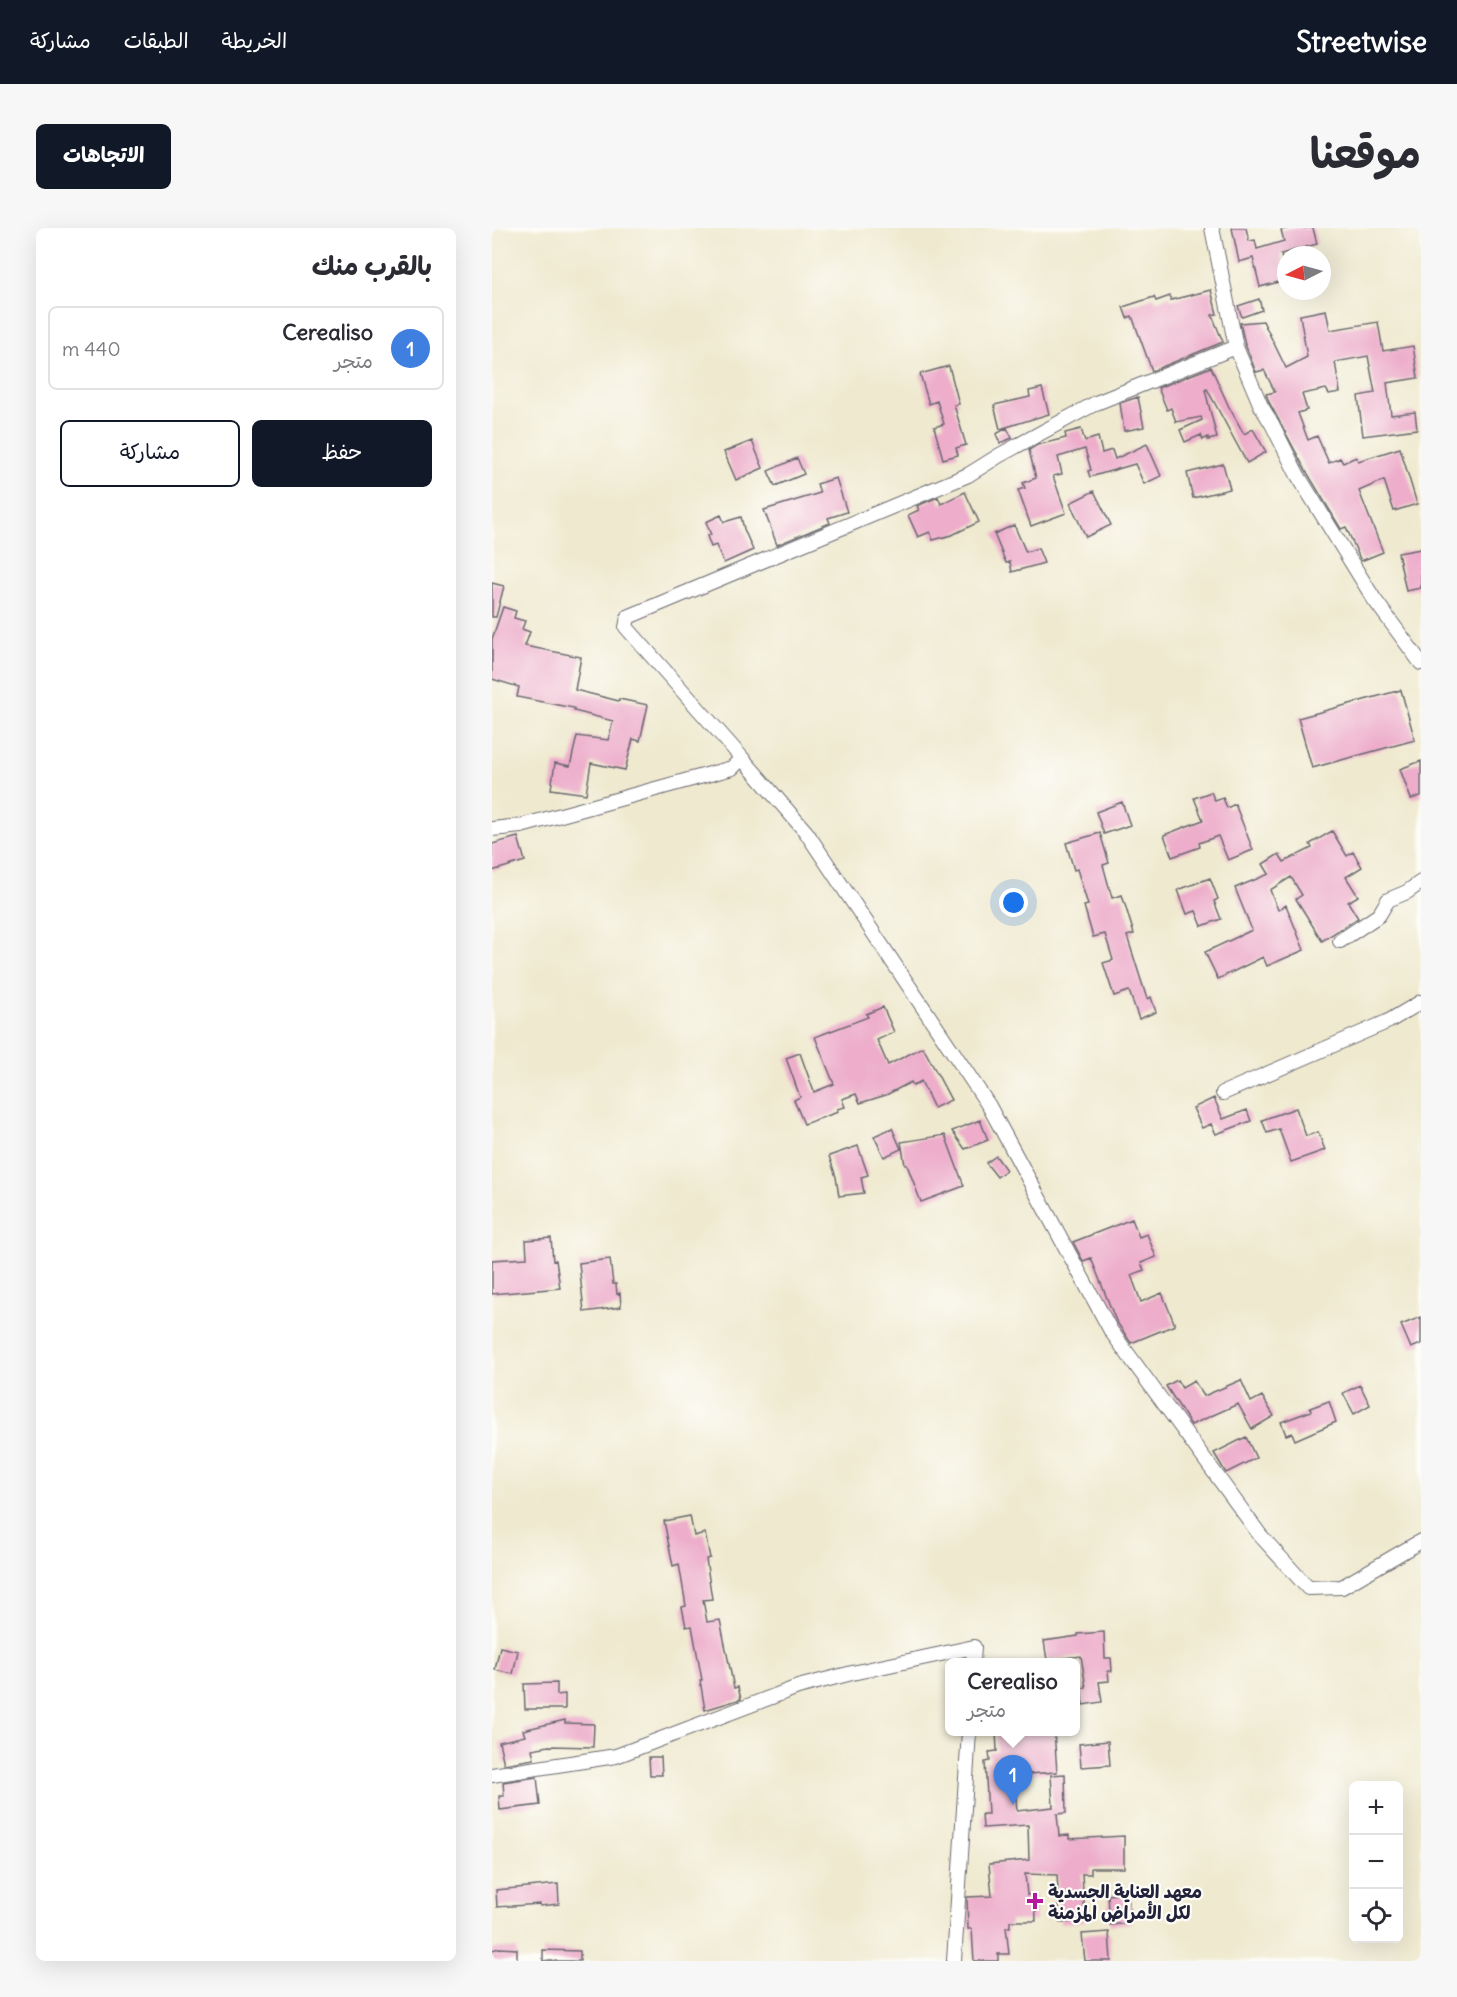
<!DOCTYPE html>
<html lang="ar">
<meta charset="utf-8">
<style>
body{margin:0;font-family:Delius,"Playpen Sans Arabic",sans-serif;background:#f7f7f7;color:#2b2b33;direction:rtl}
.controls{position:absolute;right:18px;bottom:18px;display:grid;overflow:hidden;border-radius:9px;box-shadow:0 6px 24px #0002}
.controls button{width:54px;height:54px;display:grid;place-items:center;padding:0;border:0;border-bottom:2px solid #e1e1e2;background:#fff;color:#2b2b33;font:30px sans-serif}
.compass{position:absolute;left:785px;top:18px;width:54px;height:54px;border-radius:50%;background:#fff;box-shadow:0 6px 24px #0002;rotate:264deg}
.you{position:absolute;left:522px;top:675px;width:21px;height:21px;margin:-15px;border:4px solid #fff;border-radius:50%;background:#1a73e8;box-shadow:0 0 0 9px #1a73e833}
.badge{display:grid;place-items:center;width:39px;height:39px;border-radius:50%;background:#111827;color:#fff;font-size:20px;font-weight:700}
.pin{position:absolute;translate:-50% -50px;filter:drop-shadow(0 2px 3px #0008)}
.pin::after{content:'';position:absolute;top:32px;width:21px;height:18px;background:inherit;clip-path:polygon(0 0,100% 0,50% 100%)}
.popup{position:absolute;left:453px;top:1430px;width:135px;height:78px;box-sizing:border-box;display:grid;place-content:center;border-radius:9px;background:#fff;filter:drop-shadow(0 2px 4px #0005);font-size:20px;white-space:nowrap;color:#7c7c81}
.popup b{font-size:22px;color:#2b2b33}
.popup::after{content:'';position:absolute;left:50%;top:100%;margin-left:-12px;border:12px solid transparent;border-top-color:#fff}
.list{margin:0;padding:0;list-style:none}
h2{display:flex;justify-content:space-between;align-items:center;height:78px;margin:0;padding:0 24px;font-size:26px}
h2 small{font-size:20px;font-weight:400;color:#7c7c81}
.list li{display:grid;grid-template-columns:39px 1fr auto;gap:18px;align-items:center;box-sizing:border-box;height:84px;margin:0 12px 12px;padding:0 12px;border:2px solid #e1e1e2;border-radius:9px}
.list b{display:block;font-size:22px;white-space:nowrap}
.list p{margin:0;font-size:20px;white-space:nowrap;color:#7c7c81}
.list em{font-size:20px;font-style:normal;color:#7c7c81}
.actions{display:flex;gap:12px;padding:18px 24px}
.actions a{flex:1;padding:14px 0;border:2px solid #111827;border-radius:9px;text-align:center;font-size:21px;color:#111827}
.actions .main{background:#111827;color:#fff}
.icon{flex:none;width:33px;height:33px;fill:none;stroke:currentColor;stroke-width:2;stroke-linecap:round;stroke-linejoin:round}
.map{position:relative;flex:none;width:929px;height:1733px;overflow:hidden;direction:ltr;border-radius:9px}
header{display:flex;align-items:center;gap:36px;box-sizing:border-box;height:84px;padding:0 30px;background:#111827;color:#fff}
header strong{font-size:28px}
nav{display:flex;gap:33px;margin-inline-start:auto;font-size:21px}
.intro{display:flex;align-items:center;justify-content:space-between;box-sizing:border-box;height:144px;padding:0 36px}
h1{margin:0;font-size:42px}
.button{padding:15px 27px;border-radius:9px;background:#111827;color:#fff;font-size:21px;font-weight:700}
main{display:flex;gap:36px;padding:0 36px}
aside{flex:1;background:#fff;border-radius:9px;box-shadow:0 6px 24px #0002}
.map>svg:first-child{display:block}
.building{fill:#edadcb}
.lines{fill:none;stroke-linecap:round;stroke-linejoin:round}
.street-casing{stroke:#6a686f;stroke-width:16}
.street{stroke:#fff;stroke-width:14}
.poi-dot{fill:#b5179e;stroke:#fdfcf7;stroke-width:2}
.labels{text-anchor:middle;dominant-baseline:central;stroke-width:4.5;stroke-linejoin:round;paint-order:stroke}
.poi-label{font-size:18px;font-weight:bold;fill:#22223b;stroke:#fdfcf7;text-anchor:start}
</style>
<header>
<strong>Streetwise</strong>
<nav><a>الخريطة</a><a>الطبقات</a><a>مشاركة</a></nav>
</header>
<div class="intro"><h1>موقعنا</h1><a class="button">الاتجاهات</a></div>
<main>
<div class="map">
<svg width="929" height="1733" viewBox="0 0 929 1733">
<rect width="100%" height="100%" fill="#fdfcf7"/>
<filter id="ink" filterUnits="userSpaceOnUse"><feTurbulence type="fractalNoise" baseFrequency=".0167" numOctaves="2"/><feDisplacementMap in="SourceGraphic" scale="12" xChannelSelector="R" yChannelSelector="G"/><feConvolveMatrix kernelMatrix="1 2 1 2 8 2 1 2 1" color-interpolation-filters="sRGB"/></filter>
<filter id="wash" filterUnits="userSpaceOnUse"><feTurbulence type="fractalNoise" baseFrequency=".008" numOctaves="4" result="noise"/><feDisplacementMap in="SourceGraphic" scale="24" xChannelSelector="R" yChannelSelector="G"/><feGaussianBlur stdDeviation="1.35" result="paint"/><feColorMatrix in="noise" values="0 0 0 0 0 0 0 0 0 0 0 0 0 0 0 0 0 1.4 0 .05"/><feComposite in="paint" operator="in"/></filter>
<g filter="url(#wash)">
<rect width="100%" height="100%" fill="#efe9cf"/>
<g id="blocks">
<path class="building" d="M740,0H754L757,13L763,12L765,21L792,13L789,2L798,0H821L825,16L789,26L794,52L768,59L761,30L747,34Z
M719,62L725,86L720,87L731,114L660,143L640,88L635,90L631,79L662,69L664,73L678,68L679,72Z
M767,71L770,82L750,89L746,78Z
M834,82L838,102L886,94L891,123L921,118L926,150L895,155L899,187L923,184L925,201L871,208L866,168L883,165L876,128L843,134L848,164L837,166L834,161L810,166L815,182L806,185L816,212L825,208L837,235L848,230L851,235L864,229L866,233L908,220L925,276L902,283L892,252L867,263L891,324L869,333L854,299L849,301L813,241L777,174L774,166L783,164L772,142L764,144L753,116L748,95L771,93L794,140L815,129L808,87Z
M457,138L467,176L462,177L474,217L464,220L466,227L451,231L442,199L452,196L445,173L437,176L428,146Z
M719,139L737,179L752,206L761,201L774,224L755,235L715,161L713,162L725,210L716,212V209L711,212L709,207L693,214L688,202L710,192L709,189L684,194L679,180L675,182L666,160Z
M550,160L557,186L508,201L502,177L538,169L537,163Z
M646,169L652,199L632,203L628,175Z
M515,200L520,210L508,215L504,206Z
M589,201L593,213L606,209L610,225L620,222L623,231L655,216L669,248L652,256L643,236L598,249L596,243L599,242L593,221L566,229L570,246L561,248L574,285L539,298L526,262L533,260L531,255L544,250L537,222L545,217L574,210L573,205Z
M260,213L271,240L244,252L232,224Z
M305,230L312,246L283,258L276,243Z
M731,236L738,261L701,270L695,245Z
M344,250L355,284L336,290L338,295L285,317L272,282L328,265L325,256Z
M602,263L619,297L594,309L578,275Z
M473,264L487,294L460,307L441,312L438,304L426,309L416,287L427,282L425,278L446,269L449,276Z
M229,287L232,294L249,289L252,301L261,322L232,335L224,317L219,319L215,308L219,307L214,294Z
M522,297L534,324L546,320L552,335L520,344L518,334L514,335L502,306Z
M929,321V360L914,363L906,325Z
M0,355L12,358L4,389H0Z
M11,379L24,383L22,390L33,393L30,401L38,404L33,418L89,429L83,462L127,473V471L156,477L148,513L141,511L133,542L99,535L94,566L59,561L63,535L78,538L85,508L116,512L121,493L82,483V480L25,469L27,459L0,451V411Z
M909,462L923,512L820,540L806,490Z
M929,533V568L919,571L908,541Z
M719,564L723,573L731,570L735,580L743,576L761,622L736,632L726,608L707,615L708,619L680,629L672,607L711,592L702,570Z
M630,574L638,597L612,606L604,584Z
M840,603L855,628L861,624L870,639L854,649L866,668L856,674L866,690L830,713L804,671L810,667L799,649L778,662L786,682L794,677L812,722L775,738L771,729L726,751L713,724L760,702L743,660L777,646L771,636L787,626L792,634L820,620L818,616Z
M608,605L617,635L611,637L620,670L630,667L642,706L635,708L655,771L659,769L664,784L647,791L637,763L622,768L611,735L621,732L613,706L601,709L592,678L596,677L585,641L582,642L574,615Z
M26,609L33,633L0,643V616Z
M718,650L726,671L722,673L729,691L710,698L704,683L695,686L686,662Z
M391,779L402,804L385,812L396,837L431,819L459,872L442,880L429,853L421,858L419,854L394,867L368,875L364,866L350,871L353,879L345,881L346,884L312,896L302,872L308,869L294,830L308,825L322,864L342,856L323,809L376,789L374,786Z
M722,870L731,891L755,882L759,893L724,906L719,896L710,900L701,880Z
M804,880L814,908L826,904L833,922L799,934L787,901L775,905L770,892Z
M488,892L496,912L473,921L460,903Z
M400,900L409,921L392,929L382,908Z
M453,907L472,958L429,974L415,937H413L409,914Z
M366,918L376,947L369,949L372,965L347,968L344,949L337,928Z
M504,928L514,942L505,949L494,935Z
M640,991L647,1009L655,1006L664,1029L649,1035L652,1042L639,1047L649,1074L670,1065L683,1097L639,1115L624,1093L599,1030L591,1033L581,1014Z
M59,1010L61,1033L64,1032L68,1060L0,1066V1032L35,1030L34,1012Z
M118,1031L121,1056H124L125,1066L128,1065L129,1079L92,1084L87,1035Z
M929,1089V1116L919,1120L909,1097Z
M685,1152L690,1160L702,1153L712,1168L749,1152L759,1174L770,1168L782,1188L760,1201L746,1176L699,1197L674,1158Z
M868,1157L878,1177L862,1186L851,1165Z
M837,1173L844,1194L803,1212L800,1205L794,1207L789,1194L819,1183L818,1180Z
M754,1209L764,1230L734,1245L722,1225Z
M198,1288L202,1308L213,1305L218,1330L214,1331L220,1371L211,1372L215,1394L228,1392L242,1460L246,1459L249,1471L213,1482L208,1452H210L200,1398L194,1399L190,1379L194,1378L187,1336L181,1338L172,1293Z
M612,1404L613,1430H619L620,1443H616L617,1453L607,1454L610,1474L591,1477L589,1460H594L589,1428L555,1432L552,1413L586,1408V1406Z
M8,1419L26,1423L21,1446L3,1442Z
M65,1455V1467L73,1466V1481H33L32,1456Z
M73,1492V1495L102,1496L101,1519L57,1518L40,1521L42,1531L12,1536L7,1514L33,1508L31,1502Z
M504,1503H562L565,1544L522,1547L525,1583L561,1579L559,1547L573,1546L574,1585L565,1586L567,1608L577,1607V1611L632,1608V1640H599V1646H590L593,1693L568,1695L565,1647L533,1646L535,1667H543L544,1693H518V1699H514L517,1726H506V1733H482L480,1701H476L475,1669L500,1668L497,1636L537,1632L536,1597L491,1600L490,1586H496L493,1534L498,1533L497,1524L505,1523Z
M616,1513L618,1537L589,1539L587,1516Z
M157,1529H169L170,1547H158Z
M45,1549L48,1577L8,1582L7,1568H12L11,1554Z
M66,1656L67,1676L48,1678V1676L5,1679L4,1662Z
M636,1665L639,1695L618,1697L616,1667Z
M617,1704L619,1733H593L590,1706Z
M7,1720L25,1721V1733H0V1722Z
M51,1722L88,1723V1733H51Z"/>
</g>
</g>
<g filter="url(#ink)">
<use href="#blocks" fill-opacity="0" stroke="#6a686f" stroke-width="1.5"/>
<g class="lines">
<defs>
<path id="street" d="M720,0L744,119L769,178L780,196L805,246L882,371L929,435
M250,530L314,604L497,878L619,1103L768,1307L816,1360L850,1359L929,1313
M0,601L29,598L240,540L250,530L134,399L136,389L476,247L508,227L604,175L744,119
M848,713L887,687L896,672L915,664L929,654
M731,865L897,793L929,774
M0,1547L124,1528L306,1459L360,1445L482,1419L481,1434
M462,1733L477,1504"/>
</defs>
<use href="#street" class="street-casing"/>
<use href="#street" class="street"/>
</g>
</g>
<path class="poi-dot" d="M540 1664h6v6h6v6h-6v6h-6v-6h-6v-6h6z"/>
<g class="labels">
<g class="poi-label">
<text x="556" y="1663">معهد العناية الجسدية<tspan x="556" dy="21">لكل الأمراض المزمنة</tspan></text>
</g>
</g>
</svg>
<div class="controls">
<button>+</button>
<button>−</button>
<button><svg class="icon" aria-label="locate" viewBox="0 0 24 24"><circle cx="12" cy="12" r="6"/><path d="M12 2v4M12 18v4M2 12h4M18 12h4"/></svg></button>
</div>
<svg class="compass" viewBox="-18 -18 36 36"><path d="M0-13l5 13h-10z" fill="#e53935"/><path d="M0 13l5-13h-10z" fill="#7c7c81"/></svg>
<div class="you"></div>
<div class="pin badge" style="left:521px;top:1577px;background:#3f7fe0">1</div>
<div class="popup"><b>Cerealiso</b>متجر</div>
</div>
<aside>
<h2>بالقرب منك<small></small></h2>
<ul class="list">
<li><span class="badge" style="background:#3f7fe0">1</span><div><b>Cerealiso</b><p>متجر</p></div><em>440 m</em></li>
</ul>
<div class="actions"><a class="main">حفظ</a><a>مشاركة</a></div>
</aside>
</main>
